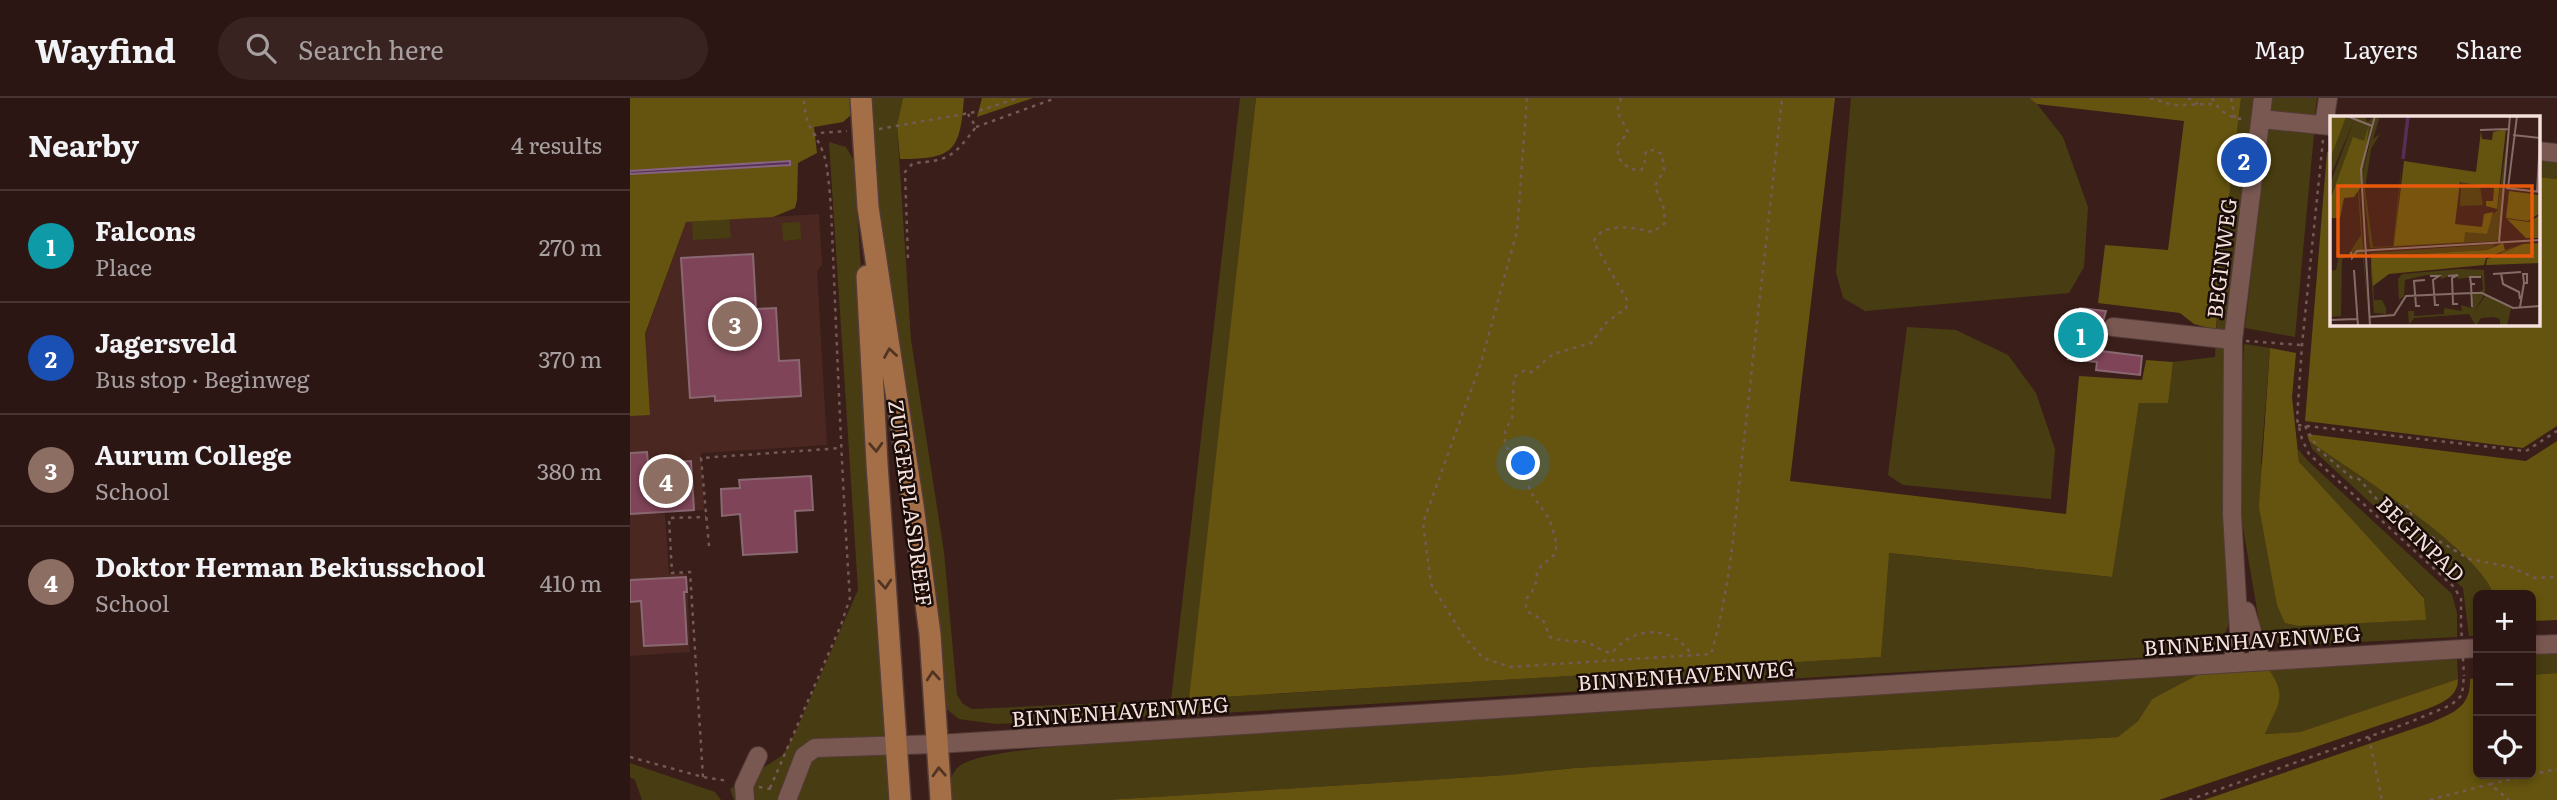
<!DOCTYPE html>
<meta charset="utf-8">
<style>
body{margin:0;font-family:Literata,serif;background:#382321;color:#f1f3f6}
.controls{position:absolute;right:21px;bottom:21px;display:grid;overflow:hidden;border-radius:10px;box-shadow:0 4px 10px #0003}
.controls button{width:63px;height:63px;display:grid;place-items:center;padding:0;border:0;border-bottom:2px solid #483533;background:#2c1613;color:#f1f3f6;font:35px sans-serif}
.you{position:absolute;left:894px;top:366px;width:24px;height:24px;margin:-18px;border:5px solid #fff;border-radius:50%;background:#1a73e8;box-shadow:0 0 0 10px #1a73e833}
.badge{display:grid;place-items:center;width:46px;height:46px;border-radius:50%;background:#b45309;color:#fff;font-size:23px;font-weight:700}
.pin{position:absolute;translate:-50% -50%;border:4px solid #fff;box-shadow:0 2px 7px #0006}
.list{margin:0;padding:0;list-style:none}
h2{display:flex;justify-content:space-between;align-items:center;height:91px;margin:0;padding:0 28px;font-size:30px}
h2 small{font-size:23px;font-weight:400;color:#a69fa0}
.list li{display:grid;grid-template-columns:46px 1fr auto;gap:21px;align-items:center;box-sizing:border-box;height:112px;padding:0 28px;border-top:2px solid #483533}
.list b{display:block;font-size:26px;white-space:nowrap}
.list p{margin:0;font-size:23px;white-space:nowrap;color:#a69fa0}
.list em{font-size:23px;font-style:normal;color:#a69fa0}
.icon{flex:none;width:38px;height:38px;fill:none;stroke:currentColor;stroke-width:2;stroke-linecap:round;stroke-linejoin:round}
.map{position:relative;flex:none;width:1927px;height:702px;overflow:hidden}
header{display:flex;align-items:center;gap:42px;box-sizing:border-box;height:98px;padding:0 35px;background:#2c1613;border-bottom:2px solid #483533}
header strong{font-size:33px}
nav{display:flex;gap:38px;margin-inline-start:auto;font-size:24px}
.search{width:490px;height:63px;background:#382321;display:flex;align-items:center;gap:18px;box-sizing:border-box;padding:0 24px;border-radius:38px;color:#a69fa0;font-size:26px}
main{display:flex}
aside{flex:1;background:#2c1613}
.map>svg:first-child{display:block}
.built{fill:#4a2721}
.green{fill:#483d12}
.forest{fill:#65540f}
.water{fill:#572e57;stroke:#86637f;stroke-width:2}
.building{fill:#804459;stroke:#8a6872;stroke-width:2}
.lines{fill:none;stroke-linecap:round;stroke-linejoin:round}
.minor-casing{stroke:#533b38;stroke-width:20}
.major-casing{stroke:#533b38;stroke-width:24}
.path{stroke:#745a56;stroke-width:2.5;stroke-dasharray:3.5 5;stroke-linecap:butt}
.minor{stroke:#795851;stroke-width:18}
.major{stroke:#a46f47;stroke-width:21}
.path-bridge{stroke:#745a56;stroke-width:2.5;stroke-dasharray:3.5 5;stroke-linecap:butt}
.oneway{stroke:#513422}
.labels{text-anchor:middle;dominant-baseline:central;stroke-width:5;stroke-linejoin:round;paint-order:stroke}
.street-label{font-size:21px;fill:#f5e0dc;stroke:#190c09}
.inset-river{fill:none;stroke:#572e57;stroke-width:3.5}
.inset-road{fill:none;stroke:#856c67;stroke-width:2}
.view{fill:#e8590c;fill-opacity:0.15;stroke:#e8590c;stroke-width:3.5}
.inset-edge{fill:none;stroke:#f5e0dc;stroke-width:3.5}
</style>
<header>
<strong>Wayfind</strong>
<div class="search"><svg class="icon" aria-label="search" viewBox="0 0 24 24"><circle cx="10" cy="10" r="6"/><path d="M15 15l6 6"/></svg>Search here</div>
<nav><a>Map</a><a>Layers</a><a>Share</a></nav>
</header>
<main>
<aside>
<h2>Nearby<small>4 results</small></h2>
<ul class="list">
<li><span class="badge" style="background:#0f9aa8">1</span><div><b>Falcons</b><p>Place</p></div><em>270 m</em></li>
<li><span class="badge" style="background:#1a4fb4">2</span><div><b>Jagersveld</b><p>Bus stop · Beginweg</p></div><em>370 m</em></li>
<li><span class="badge" style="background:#8d6e63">3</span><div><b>Aurum College</b><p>School</p></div><em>380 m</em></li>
<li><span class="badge" style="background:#8d6e63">4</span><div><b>Doktor Herman Bekiusschool</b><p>School</p></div><em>410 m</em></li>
</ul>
</aside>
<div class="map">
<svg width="1927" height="702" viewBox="0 0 1927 702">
<rect width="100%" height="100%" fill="#3a1e19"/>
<path class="built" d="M189,116L192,167L187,173L197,347L71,355L74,412L35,415L39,476H57L60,554L0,558V279L56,124Z"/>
<path class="green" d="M240,0H273L267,27L281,242L314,454L327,597L333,606L342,611L541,602L610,0H626L560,601L1251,559L1258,455L1481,479L1509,305L1537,304L1543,264L1585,259L1589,183L1611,0H1625L1609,134L1600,518C1596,545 1584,552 1558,557L592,615L366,626L329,621L314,609L251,160Z
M1221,0H1399L1407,6L1433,39L1458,109L1454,169L1439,195L1235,213L1213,200L1206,174Z
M1641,0H1687L1685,18L1640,14Z
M1638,31L1684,36L1665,239L1615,230Z
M199,44L216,49L224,63L233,204L237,382L246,440L261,702H104L100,691L153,657L165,635L228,492Z
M1908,61L1927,63V81L1908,79Z
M99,121L101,140L63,142L62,124Z
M170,124L171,141L153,143L152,125Z
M1277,229L1326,232L1378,257L1406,295L1425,351L1421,401L1273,387L1258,377Z
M1614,246L1640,250L1631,364L1669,528L1795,522L1794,499L1683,381L1669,364L1668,351L1678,363L1822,496L1827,515V539L1653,548L1633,534L1629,523L1612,424L1610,328Z
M1679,343C1724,375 1846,449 1864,497H1848V538H1839L1833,490L1682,351Z
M1927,554V575L1901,577V556Z
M1827,561L1828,581L1670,634L1635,636L1649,592L1639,572Z
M1571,575L1522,601L1508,623L1488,639L945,670L877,677L476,702H318C319,690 319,675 331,667C355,650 483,645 520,641Z
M0,665L85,694L91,702H12L5,682L0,679Z"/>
<path class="forest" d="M0,0H221V17L213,24L184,29L187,55L168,65L167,102L165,110L143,119L56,124L15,236L20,317L0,318V76L160,66L159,63L0,73Z
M273,0H334C330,53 324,61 270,61L267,27Z
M352,0H403L347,19Z
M626,0H1205L1160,383L1436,416L1449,278L1512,282L1516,262L1543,264L1538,305H1509L1482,479L1259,455L1251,559L559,601Z
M1399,0H1611L1589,183L1586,232L1564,226L1550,215L1468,205L1475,147L1538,152L1554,23L1407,6Z
M1697,54H1701V226H1908V79L1927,81V328L1893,350L1675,323Z
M1640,250L1666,255L1662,299L1669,364L1794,500L1796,522L1669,528L1655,525L1647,507L1629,409Z
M1677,336L1896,363L1927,343V522L1901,523V497H1864C1846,449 1724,375 1679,343Z
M1639,572C1659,600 1646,608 1635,636L1670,634L1828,581C1828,599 1812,605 1797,611L1529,702H476L877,677L945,670L1488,639L1508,623L1522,601L1571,575Z
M1927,575V702H1574L1800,625C1823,615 1841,609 1840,581L1848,580V676H1901V577Z"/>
<path class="water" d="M160,63V67L0,76V73Z"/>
<path class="building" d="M123,156L126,211L146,210L149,263L169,262L171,298L85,303V298L60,300L51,160Z
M1450,210L1476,213L1472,227L1471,253L1512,258L1510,277L1466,272L1467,264L1438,261L1441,236L1447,230Z
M17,354L18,365L61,363L64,412L0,416V355Z
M181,378L183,412L165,413L167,454L113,457L110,416L92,418L91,391L110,390L109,382Z
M56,479L57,494H54L57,546L14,548L11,503L0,504V482Z"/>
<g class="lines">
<defs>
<path id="minor" d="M1631,21L1701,28
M1694,27L1698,0
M1908,53L1927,55
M1483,229L1603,242
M1616,513L1631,563
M1901,547L1927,546
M1602,565L1609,535L1602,416L1603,242L1633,0
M115,702L114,688L128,658
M157,702L174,658L185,650L308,646L1848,550"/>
<path id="major" d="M231,0L238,109L283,407L300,536L311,702
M237,178L247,366L270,702"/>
</defs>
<use href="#minor" class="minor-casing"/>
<use href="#major" class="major-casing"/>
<path class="path" d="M897,0L887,133L851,265L793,425L801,486L834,539L853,560L880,569L1081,556C1102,486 1106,407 1115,334C1127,223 1140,111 1152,0
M991,0L987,13L998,34L988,47V60L1000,71L1011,72L1014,69L1016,53L1024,52L1032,56L1034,72L1025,88L1034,111L1035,125L1023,134C1005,130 973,123 964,143L967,150L997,202L996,210L976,225L961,245L923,256L902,274L895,272L884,279L882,320L875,333V347L880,354L894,360L901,373L899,392L920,422L927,447L924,457L911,468L907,476L905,489L897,500L896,509L898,514L913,522L920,539C932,544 943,542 955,544C965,546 971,554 982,555C1004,527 1042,527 1062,557
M1520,0L1543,7L1585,6
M1558,0L1568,6
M1582,0C1588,12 1600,21 1614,21
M1601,0L1605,20
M346,29L426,0
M249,31L345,14L388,0
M183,38L189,35L217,33
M1693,42L1672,247L1667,321L1672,341L1679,356L1824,489L1831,501V526
M278,160L275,74L283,65C319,63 324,58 346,29L338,16
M1616,243L1672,247
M1668,327L1896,353L1927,333
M1675,328L1688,351L1722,380L1729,381L1751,406L1777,408L1789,431L1839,461L1881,469L1905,480L1927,479
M79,448L71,360L212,350
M1739,639L1752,702
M0,659L73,679L98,683
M73,679L60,474L42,475L39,420L76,419
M1860,686L1927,671
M129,689L146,692
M140,690L211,527L220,500C211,371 207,241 201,112C200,97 198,67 193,54C183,30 175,29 174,0
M1559,702L1775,626L1821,607L1832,597L1834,578
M1800,702L1860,686L1879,702"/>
<use href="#minor" class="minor"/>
<use href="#major" class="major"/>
<path class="path-bridge" d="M1831,526L1834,578"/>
</g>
<defs><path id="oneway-chevron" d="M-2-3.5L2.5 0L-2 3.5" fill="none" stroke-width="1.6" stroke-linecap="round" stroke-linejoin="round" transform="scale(1.75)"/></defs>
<g class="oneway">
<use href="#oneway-chevron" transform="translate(260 255) rotate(-99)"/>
<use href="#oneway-chevron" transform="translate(246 349) rotate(87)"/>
<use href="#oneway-chevron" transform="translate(255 486) rotate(86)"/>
<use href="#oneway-chevron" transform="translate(303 578) rotate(-94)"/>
<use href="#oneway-chevron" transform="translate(309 674) rotate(-93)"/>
</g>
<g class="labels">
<g class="street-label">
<text transform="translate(1590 160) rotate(-83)">BEGINWEG</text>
<text transform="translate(282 405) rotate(82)">ZUIGERPLASDREEF</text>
<text transform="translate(1792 440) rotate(44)">BEGINPAD</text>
<text transform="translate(1622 541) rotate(-4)">BINNENHAVENWEG</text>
<text transform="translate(1056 576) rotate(-4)">BINNENHAVENWEG</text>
<text transform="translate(490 612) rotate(-4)">BINNENHAVENWEG</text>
</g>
</g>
<g transform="translate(1700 18)">
<rect width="210" height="210" fill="#3a1e19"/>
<path d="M0,0H34L38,6L44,0L29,74L39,210L33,141L18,139L31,119L28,75L12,78L5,69L0,82V68L24,4L0,61ZM46,0H50L43,23L50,18L41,33L35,73L43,131L63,130L72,45L65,130L135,115L157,118L160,100L167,95L180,0L169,123L166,125L41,132L40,131L32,60ZM131,65L150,70L153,89L130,90ZM166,128L158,134L42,141L44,184H52L56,192V198L44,197L41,157V137ZM0,134L18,141L12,143L11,200L0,201V155L6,154L9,138ZM154,151L131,153L154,154L155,177L149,175L153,174L152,160L128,163L127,158L111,163L110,159H96L75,164L74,180L69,184L68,163L72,158ZM143,177L154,179L144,196L156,179L181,192L177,210H170V203L163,201L151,202L146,210L139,198L84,202L79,209L78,195H84V200L114,198V192L132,195L131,189L142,192Z" fill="#483d12"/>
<path d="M1,0L16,1L0,43V4ZM39,9L30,72L24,81L14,82L10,102H0V84L23,21L34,25ZM176,13L167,93L156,90V85H163L164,72L130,66L125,108L152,111L154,98L163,96L157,118L135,116L134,126L64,130L74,45L146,56L151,15L152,23L162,24L163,16ZM179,75L210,79V97L198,105L176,102ZM210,99V122H196L177,103L199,106ZM173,127L175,134L192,128L156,142L154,149L59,158L43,170L41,141L157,134ZM210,127V147L156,149L157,143L193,128Z" fill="#65540f"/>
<path class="inset-river" d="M73,43L78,0"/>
<path class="inset-road" d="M17,0L42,10M150,14L179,13M183,19L210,22M176,72L210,76M178,72L187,0M207,76L210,23M169,126L180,0M21,136L22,142L27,135L210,124M24,154L28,210M171,157L173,168L189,176L190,183M163,158L191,156M193,158H197V167H194ZM100,160H109L103,164L105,189H109M118,160L128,159L122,162L123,188H128M141,168L142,191M145,168H141L140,161H151M90,190H86L84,165L95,164M190,191L194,167M39,201L64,199L76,180L141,177H152L183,192L210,190M0,204L27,203M40,210L31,53L45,0"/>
<path class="view" d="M8,70H202V140H8Z"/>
<rect width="210" height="210" class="inset-edge"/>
</g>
</svg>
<div class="controls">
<button>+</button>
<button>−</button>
<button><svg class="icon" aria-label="locate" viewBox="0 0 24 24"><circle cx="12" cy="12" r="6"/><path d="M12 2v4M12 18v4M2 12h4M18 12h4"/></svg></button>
</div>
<div class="you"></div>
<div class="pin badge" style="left:1451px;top:237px;background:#0f9aa8">1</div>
<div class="pin badge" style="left:1614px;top:62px;background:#1a4fb4">2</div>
<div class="pin badge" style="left:105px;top:226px;background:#8d6e63">3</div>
<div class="pin badge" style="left:36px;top:383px;background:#8d6e63">4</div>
</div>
</main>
